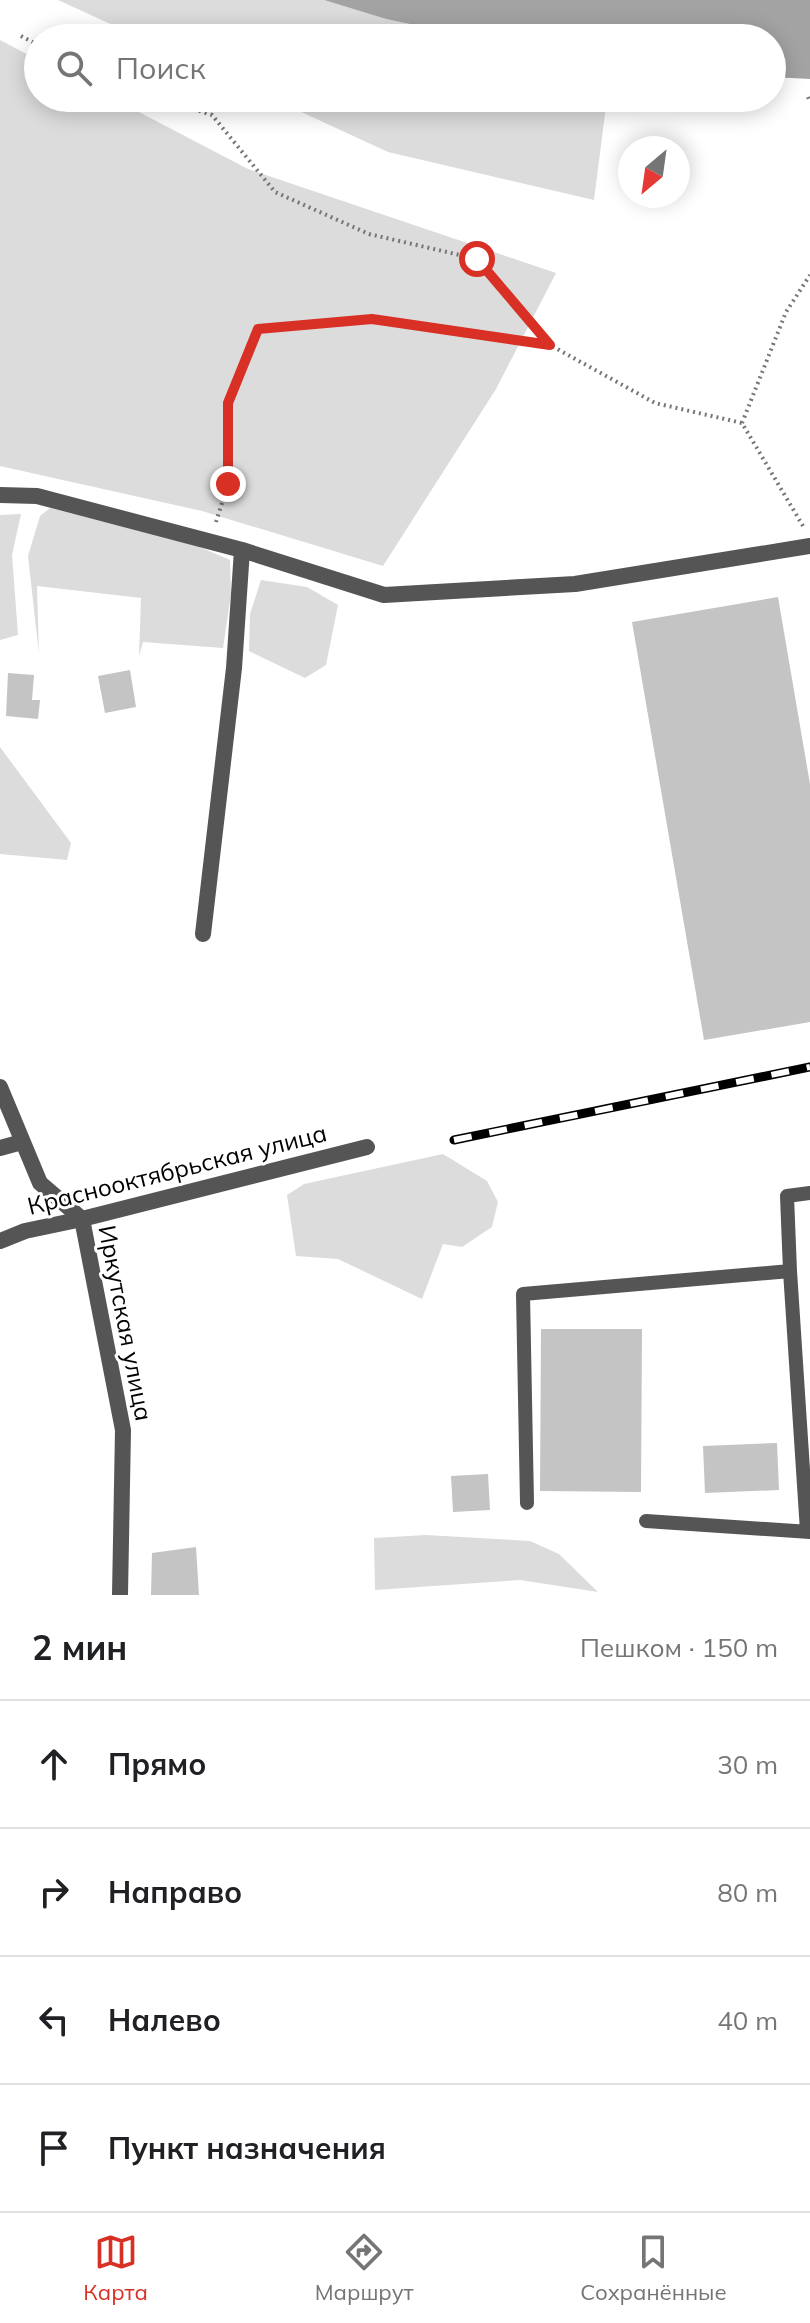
<!DOCTYPE html>
<html lang="ru">
<meta charset="utf-8">
<style>
body{margin:0;font-family:Mulish,sans-serif;background:#f6f6f6;color:#202124}
.compass{position:absolute;left:618px;top:136px;width:72px;height:72px;border-radius:50%;background:#fff;box-shadow:0 4px 20px #0003;rotate:209deg}
.stop{position:absolute;width:24px;height:24px;margin:-18px;border:6px solid #d93025;border-radius:50%;background:#fff}
.stop.end{background:#d93025;border-color:#fff;box-shadow:0 2px 8px #0008}
.list{margin:0;padding:0;list-style:none}
h2{display:flex;justify-content:space-between;align-items:center;height:104px;margin:0;padding:0 32px;font-size:34px}
h2 small{font-size:26px;font-weight:400;color:#757577}
.list li{display:grid;grid-template-columns:52px 1fr auto;gap:24px;align-items:center;box-sizing:border-box;height:128px;padding:0 32px;border-top:2px solid #e0e0e0}
.list b{display:block;font-size:30px;white-space:nowrap}
.list em{font-size:26px;font-style:normal;color:#757577}
.icon{flex:none;width:44px;height:44px;fill:none;stroke:currentColor;stroke-width:2;stroke-linecap:round;stroke-linejoin:round}
.map{position:relative;flex:none;width:810px;height:1595px;overflow:hidden}
.search{position:absolute;background:#fff;box-shadow:0 4px 20px #0003;left:24px;right:24px;top:24px;height:88px;display:flex;align-items:center;gap:20px;box-sizing:border-box;padding:0 28px;border-radius:44px;color:#757577;font-size:30px}
.sheet{height:616px;background:#fff}
nav{display:flex;justify-content:space-around;align-items:center;box-sizing:border-box;height:112px;border-top:2px solid #e0e0e0;background:#fff;font-size:22px;color:#757577}
nav a{display:grid;justify-items:center;gap:4px}
nav .on{color:#d93025}
.map>svg:first-child{display:block}
.green{fill:#dcdcdc}
.water{fill:#a3a3a3}
.building{fill:#c4c4c4}
.lines{fill:none;stroke-linecap:round;stroke-linejoin:round}
.path{stroke:#777;stroke-width:4;stroke-dasharray:2 4;stroke-linecap:butt}
.lane{stroke:#555;stroke-width:14}
.street{stroke:#555;stroke-width:16}
.rail-casing{stroke:#000;stroke-width:9}
.rail{stroke:#fff;stroke-width:6;stroke-dasharray:18;stroke-linecap:butt}
.route{stroke:#d93025;stroke-width:10}
.labels{text-anchor:middle;dominant-baseline:central;stroke-width:6;stroke-linejoin:round;paint-order:stroke}
.street-label{font-size:24px;fill:#000;stroke:#fff}
</style>
<div class="map">
<svg width="810" height="1595" viewBox="0 0 810 1595">
<rect width="100%" height="100%" fill="#fff"/>
<path class="green" d="M58,0H324L386,19L476,38H141Z
M0,40L38,60V98H112L248,169L556,273L496,389L383,566L202,511L0,466Z
M271,98H607L594,200L388,152Z
M50,508L195,545L230,560L231,594L223,648L143,642L139,656L141,598L37,586L39,654L28,556L40,516Z
M21,514L12,555L18,635L0,640V515Z
M261,580L307,587L338,605L326,665L305,678L249,651L250,614Z
M0,747L71,843L67,860L0,854Z
M443,1154L487,1181L498,1202L492,1227L462,1247L443,1244L422,1299L338,1259L296,1256L287,1195L304,1184Z
M426,1535L530,1541L559,1554L598,1592L520,1580L375,1590L374,1538Z"/>
<path class="water" d="M324,0H810V79L772,77V38H476L386,19Z"/>
<path class="building" d="M778,597L810,784V1022L704,1040L632,622Z
M130,670L136,707L105,713L98,676Z
M8,673L34,675L32,700H40L38,719L6,716Z
M541,1329H642L641,1492L540,1491Z
M777,1443L779,1490L705,1493L703,1446Z
M488,1474L490,1510L453,1512L451,1476Z
M196,1547L199,1595H151L152,1553Z"/>
<g class="lines">
<path class="path" d="M21,36L38,45
M808,97L810,102
M159,98L212,115L275,192L369,234L477,259L549,343
M742,423L786,312L810,275
M216,522L228,484V403L258,329L372,319L550,345L655,403L742,423L803,526"/>
<path class="lane" d="M790,1271L787,1196L810,1193
M527,1503L523,1294L790,1271L807,1531
M646,1521L810,1532"/>
<path class="street" d="M0,495L37,496L242,550L384,595L575,584L810,546
M203,934L234,668L242,550
M0,1087L40,1183L82,1219L123,1430L120,1595
M0,1148L22,1142
M0,1241L25,1231L82,1219L367,1147"/>
<defs>
<path id="rail" d="M454,1140L810,1067"/>
</defs>
<use href="#rail" class="rail-casing"/>
<use href="#rail" class="rail"/>
</g>
<g class="lines">
<path class="route" d="M228,484V403L258,329L372,319L550,345L477,259"/>
</g>
<g class="labels">
<g class="street-label">
<text transform="translate(177 1169) rotate(-14)">Краснооктябрьская улица</text>
<text transform="translate(126 1323) rotate(79)">Иркутская улица</text>
</g>
</g>
</svg>
<svg class="compass" viewBox="-18 -18 36 36"><path d="M0-13l5 13h-10z" fill="#e53935"/><path d="M0 13l5-13h-10z" fill="#757577"/></svg>
<div class="stop" style="left:477px;top:259px"></div>
<div class="stop end" style="left:228px;top:484px"></div>
<div class="search"><svg class="icon" aria-label="search" viewBox="0 0 24 24"><circle cx="10" cy="10" r="6"/><path d="M15 15l6 6"/></svg>Поиск</div>
</div>
<section class="sheet">
<h2>2 мин<small>Пешком · 150 m</small></h2>
<ul class="list">
<li><svg class="icon" aria-label="ahead" viewBox="0 0 24 24"><path d="M12 20V5M6 11l6-6 6 6"/></svg><div><b>Прямо</b></div><em>30 m</em></li>
<li><svg class="icon" aria-label="right" viewBox="0 0 24 24"><path d="M7 20v-9h11M14 6l5 5-5 5"/></svg><div><b>Направо</b></div><em>80 m</em></li>
<li><svg class="icon" aria-label="left" viewBox="0 0 24 24"><path d="M17 20v-9H6M10 6l-5 5 5 5"/></svg><div><b>Налево</b></div><em>40 m</em></li>
<li><svg class="icon" aria-label="arrive" viewBox="0 0 24 24"><path d="M6 21V4h12l-3 4 3 4H6"/></svg><div><b>Пункт назначения</b></div></li>
</ul>
</section>
<nav>
<a class="on"><svg class="icon" aria-label="map" viewBox="0 0 24 24"><path d="M3 6l6-2 6 2 6-2v14l-6 2-6-2-6 2zM9 4v14M15 6v14"/></svg>Карта</a>
<a><svg class="icon" aria-label="directions" viewBox="0 0 24 24"><path d="M12 3l9 9-9 9-9-9zM9 14v-3h6M13 9l2 2-2 2"/></svg>Маршрут</a>
<a><svg class="icon" aria-label="saved" viewBox="0 0 24 24"><path d="M7 4h10v16l-5-4-5 4z"/></svg>Сохранённые</a>
</nav>
